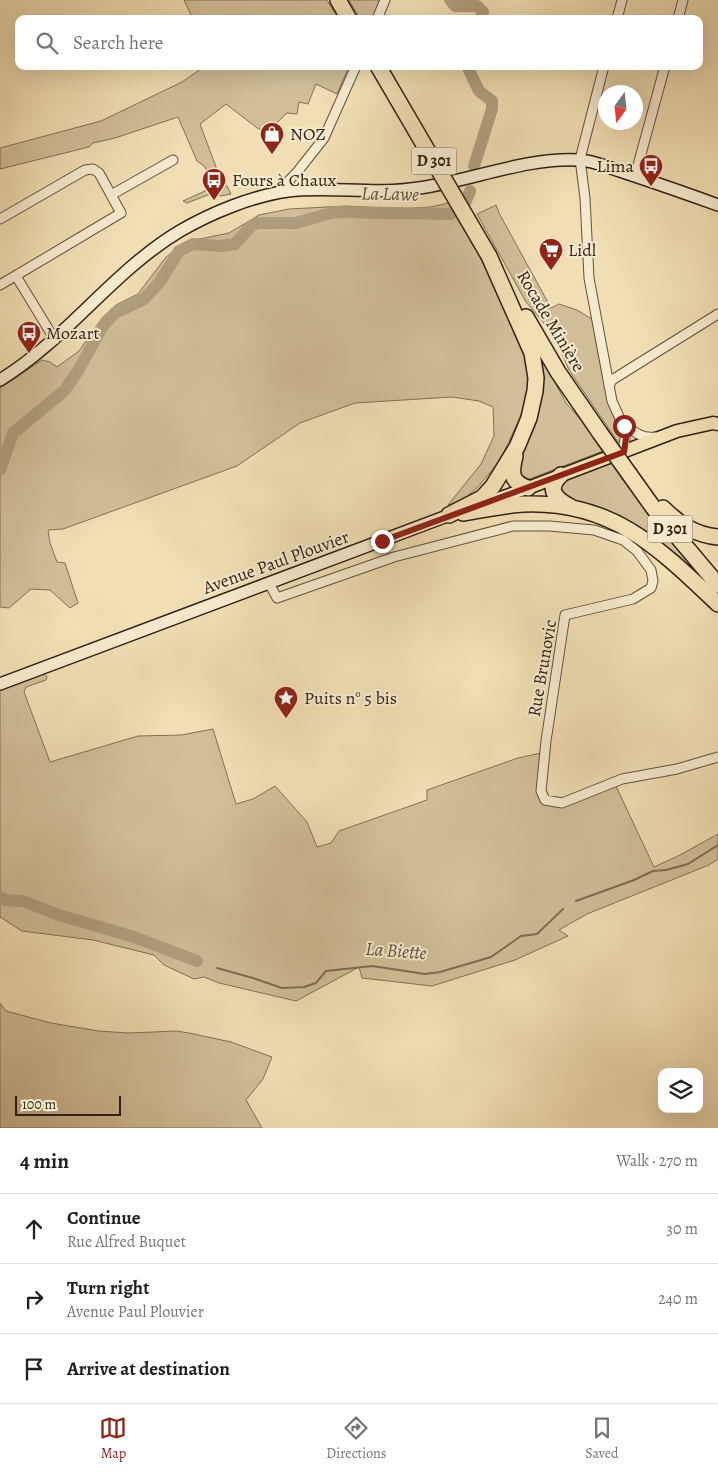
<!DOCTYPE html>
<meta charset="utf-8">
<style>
body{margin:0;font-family:Alegreya,serif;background:#f2f2f2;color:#202124}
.controls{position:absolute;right:15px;bottom:15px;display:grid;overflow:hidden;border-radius:10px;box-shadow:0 5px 20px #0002}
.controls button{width:45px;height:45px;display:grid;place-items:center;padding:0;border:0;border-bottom:1px solid #e0e0e0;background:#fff;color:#202124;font:25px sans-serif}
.compass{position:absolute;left:598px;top:85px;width:45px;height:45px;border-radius:50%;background:#fff;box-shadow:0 5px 20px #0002;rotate:195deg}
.scale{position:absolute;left:15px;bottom:12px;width:106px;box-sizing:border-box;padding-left:5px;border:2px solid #342114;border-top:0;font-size:14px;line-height:18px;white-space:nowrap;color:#342114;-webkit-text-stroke:4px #f6eace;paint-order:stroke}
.stop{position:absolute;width:15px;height:15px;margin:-11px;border:4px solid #8f2418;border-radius:50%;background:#fff}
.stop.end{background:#8f2418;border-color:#fff;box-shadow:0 1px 5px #0008}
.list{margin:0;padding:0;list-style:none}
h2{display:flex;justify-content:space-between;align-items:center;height:65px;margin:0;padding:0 20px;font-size:21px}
h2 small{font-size:16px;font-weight:400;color:#757577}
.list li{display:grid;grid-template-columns:32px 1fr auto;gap:15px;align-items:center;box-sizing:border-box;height:70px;padding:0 20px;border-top:1px solid #e0e0e0}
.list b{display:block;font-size:19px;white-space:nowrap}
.list p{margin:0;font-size:16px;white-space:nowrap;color:#757577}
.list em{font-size:16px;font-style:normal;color:#757577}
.icon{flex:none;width:28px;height:28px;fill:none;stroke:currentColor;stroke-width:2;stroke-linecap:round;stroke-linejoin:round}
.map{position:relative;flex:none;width:718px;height:1128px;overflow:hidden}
.search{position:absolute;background:#fff;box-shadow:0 5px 20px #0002;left:15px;right:15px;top:15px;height:55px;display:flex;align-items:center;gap:12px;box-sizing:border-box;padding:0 18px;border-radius:10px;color:#757577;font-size:19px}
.sheet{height:275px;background:#fff}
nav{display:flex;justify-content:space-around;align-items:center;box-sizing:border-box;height:70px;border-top:1px solid #e0e0e0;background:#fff;font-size:14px;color:#757577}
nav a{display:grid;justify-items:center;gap:2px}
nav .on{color:#8f2418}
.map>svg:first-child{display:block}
.green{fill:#d1be99;stroke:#827056}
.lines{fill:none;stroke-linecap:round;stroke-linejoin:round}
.stream{stroke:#7f6c54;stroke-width:2}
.river{stroke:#b19e7e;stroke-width:12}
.street-casing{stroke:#63503c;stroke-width:11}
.secondary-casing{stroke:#342114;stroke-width:14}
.primary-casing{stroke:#342114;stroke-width:15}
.highway-casing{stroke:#342114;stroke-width:18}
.street{stroke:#f6eace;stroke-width:9}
.secondary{stroke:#f6eace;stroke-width:11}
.primary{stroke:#f1deb4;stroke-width:12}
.highway{stroke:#f1deb4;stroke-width:15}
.highway-bridge-casing{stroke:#342114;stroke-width:18;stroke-linecap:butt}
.highway-bridge{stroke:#f1deb4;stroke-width:15}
.route{stroke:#8f2418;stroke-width:6}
.labels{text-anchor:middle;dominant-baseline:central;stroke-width:4;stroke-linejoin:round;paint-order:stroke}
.shield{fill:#f6eace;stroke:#6e5d4c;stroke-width:1}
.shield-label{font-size:16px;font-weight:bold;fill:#342114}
.poi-label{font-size:18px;fill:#342114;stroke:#f6eace;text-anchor:start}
.street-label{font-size:18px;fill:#342114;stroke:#f6eace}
.water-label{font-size:19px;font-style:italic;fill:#604d39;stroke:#f6eace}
</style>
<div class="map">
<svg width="718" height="1128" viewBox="0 0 718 1128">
<rect width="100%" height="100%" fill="#f1deb4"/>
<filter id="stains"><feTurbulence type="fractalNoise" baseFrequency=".004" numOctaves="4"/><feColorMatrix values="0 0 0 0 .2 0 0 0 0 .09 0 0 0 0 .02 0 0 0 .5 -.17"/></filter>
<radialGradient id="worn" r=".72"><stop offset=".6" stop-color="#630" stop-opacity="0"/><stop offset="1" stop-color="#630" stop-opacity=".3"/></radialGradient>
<path class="green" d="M184,0H327L338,19H193Z
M349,0H382L375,19H360Z
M205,66H349L337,94L316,84L308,104L299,102L297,114L287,113L266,133L256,127L226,104L200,124L216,167V184L227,186L231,194L221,196L213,193L187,203L183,201L205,191L210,175L204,166L197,161L178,117L115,138L93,143L89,147L0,169V148L101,121L182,82Z
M449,203L486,265L527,353L529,375L527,398L519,420L499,462L477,488L463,500L448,505L481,464L494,436L493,407L479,401L452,397L355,403L300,423L237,466L63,529L48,530L50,543L57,562L65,563L78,603L70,608L50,590L31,589L9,608L0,607V388L42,360L50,362L57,367L79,351L103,317L116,305L138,294L166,257L185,242L229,233L259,215L289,209L346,206L400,209L430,207Z
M496,205L499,213L551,308L559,304L577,310L592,319C600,360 605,402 623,440L618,442L569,370L557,342L549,329L526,302L477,214Z
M540,355L566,403L587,427L603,451L524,481L515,470Z
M612,463L694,567L675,560L567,501L558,484L559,482Z
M44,673L47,677L46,680L26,687L24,692L50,762L138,736L181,735L213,729L236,804L253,799L275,786L307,822L317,847L331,843L339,831L427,800V790L518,758L541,753V791L552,802L614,782L654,867L680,855L718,834V859L709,865L587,914L559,930L568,936L515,960L432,986L362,978L359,967L296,1001L219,983L204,977L194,979L164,965L154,955L93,940L22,931L0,917V688Z
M0,1003L6,1011L51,1023L99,1031L128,1033L176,1031L189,1033L231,1042L272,1057L263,1079L246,1100L262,1128H0Z"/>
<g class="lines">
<path class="stream" d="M576,901L634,880L653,871L666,870L688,864L718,845
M217,968L253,978L282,988L304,987L316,983L326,971L372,966L425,974L440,972L491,957L521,936L537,934L563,909"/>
<path class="river" d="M450,0L455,6H477L483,12L481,19
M467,66L479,91L492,101V109L474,166
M0,470L13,433L64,391L78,371L102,327L115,313L144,299L159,283L179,251L193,244L221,246L235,244L250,227L257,223H296L335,212L450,214L463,208L470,191
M0,897L5,900L23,901L59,915L134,937L197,961"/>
<defs>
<path id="street" d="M377,19L385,0
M617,19L622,0
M678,19L683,0
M604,66L580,159L585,198L589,278L612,401L626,432L623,452
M635,176L665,66
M277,193L298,171L324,138L356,66
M111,195L173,160
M0,219L85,170L93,169L99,173L121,213L0,285
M16,276L55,340
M609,386L612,380L718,314
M623,423C633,431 641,439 655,437
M269,583L277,598L394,557L513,526H549L594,530L623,540L637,551L651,570L653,581L651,588L633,599L565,615L546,741L541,791L545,800L562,803L622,779L677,769L718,757"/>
<path id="secondary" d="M0,380C67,339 113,271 180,231C211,213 252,196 288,191C331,186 375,195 419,188C470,181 527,157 578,160C592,160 607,167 620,171C653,182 685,193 718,205
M479,505L528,488
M0,684L455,513"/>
<path id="primary" d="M528,488L677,431L713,423L718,424"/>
<path id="highway" d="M338,0L349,19
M526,317L558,372L600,433
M515,456C511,472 510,482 528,488
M561,475C546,489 555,499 571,507
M630,475L655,510L718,585
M663,508C679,524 695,535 718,537
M463,513C483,510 504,505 524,504C612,501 658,547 718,604
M449,515L482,498L493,486L517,447L529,418L535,391L536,378L532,353L489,256"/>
</defs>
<use href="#street" class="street-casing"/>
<use href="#secondary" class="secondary-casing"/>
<use href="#primary" class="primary-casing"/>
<use href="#highway" class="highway-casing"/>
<use href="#street" class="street"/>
<use href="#secondary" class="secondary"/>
<use href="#primary" class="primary"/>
<use href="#highway" class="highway"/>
<defs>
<path id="highway-bridge" d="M378,66L489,256
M600,433L630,475"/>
</defs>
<use href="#highway-bridge" class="highway-bridge-casing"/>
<use href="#highway-bridge" class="highway-bridge"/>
</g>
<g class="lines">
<path class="route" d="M382,541L624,452L626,438L624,426"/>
</g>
<defs>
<symbol id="shop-pin" viewBox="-11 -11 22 30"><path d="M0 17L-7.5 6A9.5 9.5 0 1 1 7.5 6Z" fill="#8f2418" stroke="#f6eace"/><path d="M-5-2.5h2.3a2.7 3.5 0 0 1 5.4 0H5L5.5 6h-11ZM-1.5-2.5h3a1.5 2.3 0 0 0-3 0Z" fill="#fff"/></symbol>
<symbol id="bus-pin" viewBox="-11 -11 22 30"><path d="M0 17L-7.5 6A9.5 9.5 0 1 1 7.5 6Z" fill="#8f2418" stroke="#f6eace"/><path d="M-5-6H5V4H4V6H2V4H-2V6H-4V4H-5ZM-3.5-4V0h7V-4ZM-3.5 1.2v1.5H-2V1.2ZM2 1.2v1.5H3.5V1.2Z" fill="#fff"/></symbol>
<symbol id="supermarket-pin" viewBox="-11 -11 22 30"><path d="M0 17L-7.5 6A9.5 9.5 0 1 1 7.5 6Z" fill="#8f2418" stroke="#f6eace"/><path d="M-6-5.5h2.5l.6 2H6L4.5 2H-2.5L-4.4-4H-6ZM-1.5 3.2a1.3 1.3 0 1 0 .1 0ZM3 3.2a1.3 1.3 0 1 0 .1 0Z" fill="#fff"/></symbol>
<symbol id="sight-pin" viewBox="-11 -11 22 30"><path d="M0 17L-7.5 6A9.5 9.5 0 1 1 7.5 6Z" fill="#8f2418" stroke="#f6eace"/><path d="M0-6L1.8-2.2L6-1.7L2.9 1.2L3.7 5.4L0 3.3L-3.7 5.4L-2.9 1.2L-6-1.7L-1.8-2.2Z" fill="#fff"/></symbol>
</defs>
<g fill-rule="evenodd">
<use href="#shop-pin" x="258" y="120" width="28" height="38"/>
<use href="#bus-pin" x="637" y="152" width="28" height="38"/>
<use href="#bus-pin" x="200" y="166" width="28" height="38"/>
<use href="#supermarket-pin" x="537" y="236" width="28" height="38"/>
<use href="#bus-pin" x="15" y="319" width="28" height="38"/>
<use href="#sight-pin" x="272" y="684" width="28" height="38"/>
</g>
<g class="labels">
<g class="shield">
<rect x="411.5" y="147.5" width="45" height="27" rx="4"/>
<rect x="647.5" y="515.5" width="45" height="27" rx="4"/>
</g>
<g class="shield-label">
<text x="434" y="161">D 301</text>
<text x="670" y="529">D 301</text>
</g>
<g class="poi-label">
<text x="290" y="134">NOZ</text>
<text x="634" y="166" text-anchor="end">Lima</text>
<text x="232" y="180">Fours à Chaux</text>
<text x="568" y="250">Lidl</text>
<text x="46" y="333">Mozart</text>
<text x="304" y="698">Puits n° 5 bis</text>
</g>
<g class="street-label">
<text transform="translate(551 321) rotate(59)">Rocade Minière</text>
<text transform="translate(276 562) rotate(-20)">Avenue Paul Plouvier</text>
<text transform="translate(542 668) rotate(-80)">Rue Brunovic</text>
</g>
<g class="water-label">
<text transform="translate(390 194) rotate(1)">La Lawe</text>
<text transform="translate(396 951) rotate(4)">La Biette</text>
</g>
</g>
<rect width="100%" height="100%" filter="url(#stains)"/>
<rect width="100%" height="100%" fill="url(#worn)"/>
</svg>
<div class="controls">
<button><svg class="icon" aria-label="layers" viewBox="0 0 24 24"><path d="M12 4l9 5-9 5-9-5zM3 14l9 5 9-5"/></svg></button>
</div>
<svg class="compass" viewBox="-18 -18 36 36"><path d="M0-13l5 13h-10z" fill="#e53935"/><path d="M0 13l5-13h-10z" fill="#757577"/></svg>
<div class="scale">100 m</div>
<div class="stop" style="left:624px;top:426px"></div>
<div class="stop end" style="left:382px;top:541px"></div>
<div class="search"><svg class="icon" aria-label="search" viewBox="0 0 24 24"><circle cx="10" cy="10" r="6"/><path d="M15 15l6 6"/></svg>Search here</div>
</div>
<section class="sheet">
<h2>4 min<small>Walk · 270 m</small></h2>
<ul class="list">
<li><svg class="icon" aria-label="ahead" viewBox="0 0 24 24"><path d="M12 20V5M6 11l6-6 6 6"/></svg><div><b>Continue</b><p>Rue Alfred Buquet</p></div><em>30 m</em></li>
<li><svg class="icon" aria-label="right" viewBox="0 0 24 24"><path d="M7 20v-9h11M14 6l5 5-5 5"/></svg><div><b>Turn right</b><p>Avenue Paul Plouvier</p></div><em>240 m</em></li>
<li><svg class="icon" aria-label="arrive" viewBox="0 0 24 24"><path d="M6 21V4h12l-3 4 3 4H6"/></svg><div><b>Arrive at destination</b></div></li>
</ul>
</section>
<nav>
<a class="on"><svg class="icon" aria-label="map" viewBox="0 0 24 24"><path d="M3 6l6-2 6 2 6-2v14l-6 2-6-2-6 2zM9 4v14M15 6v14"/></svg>Map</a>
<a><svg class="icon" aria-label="directions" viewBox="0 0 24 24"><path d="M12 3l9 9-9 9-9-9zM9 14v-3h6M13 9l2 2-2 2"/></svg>Directions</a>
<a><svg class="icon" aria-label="saved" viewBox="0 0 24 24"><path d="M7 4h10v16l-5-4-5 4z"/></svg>Saved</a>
</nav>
